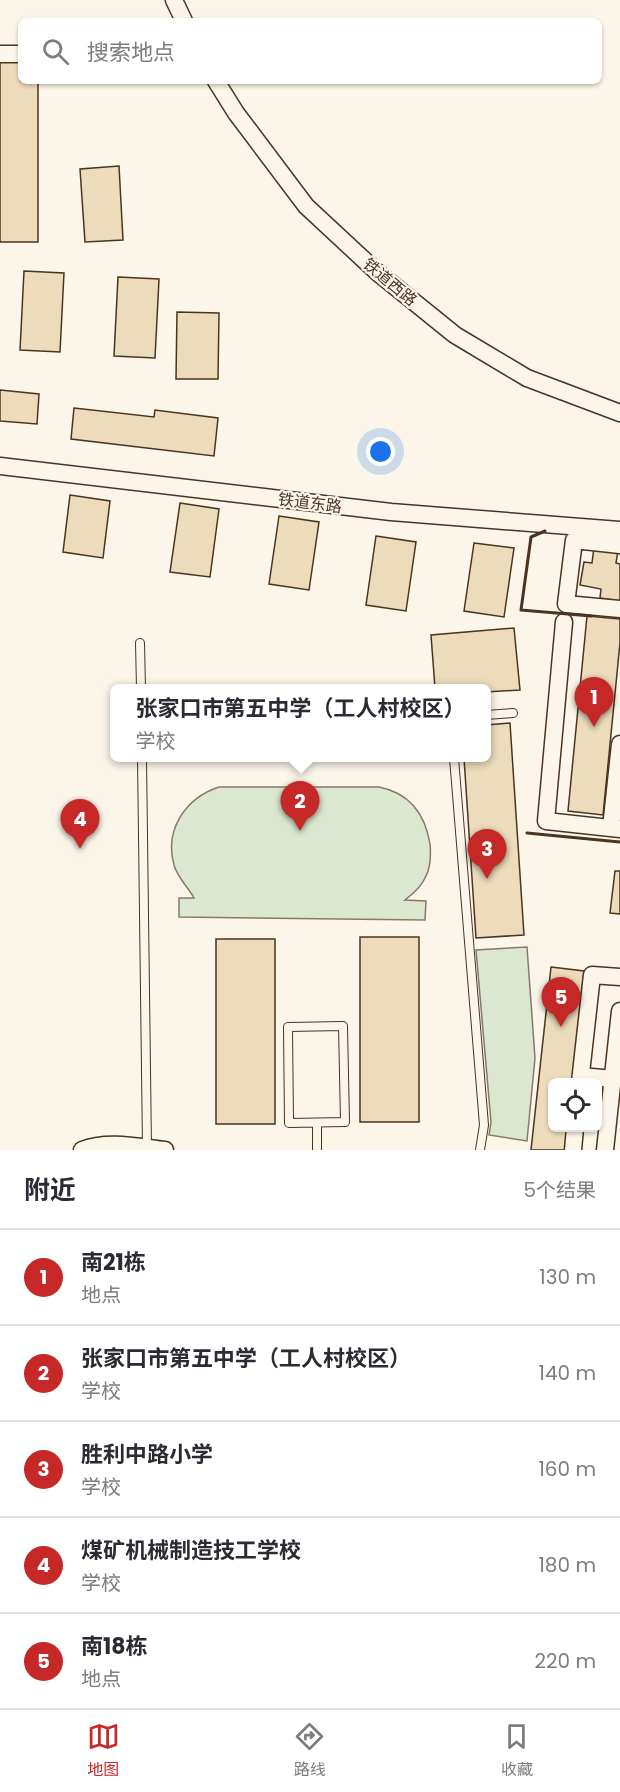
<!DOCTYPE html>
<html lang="zh">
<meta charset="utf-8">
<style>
body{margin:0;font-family:Poppins,"Noto Sans SC",sans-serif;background:#f2f2f3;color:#2b2b33}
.controls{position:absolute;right:18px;bottom:18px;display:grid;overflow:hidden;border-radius:9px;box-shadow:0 2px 4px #0004}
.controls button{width:54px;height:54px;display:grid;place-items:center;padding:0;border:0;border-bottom:2px solid #e1e1e2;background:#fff;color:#2b2b33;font:30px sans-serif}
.you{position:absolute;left:381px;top:452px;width:21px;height:21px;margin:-15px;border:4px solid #fff;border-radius:50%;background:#1a73e8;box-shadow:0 0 0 9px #1a73e833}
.badge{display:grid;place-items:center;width:39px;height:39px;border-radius:50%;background:#c62828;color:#fff;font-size:20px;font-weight:700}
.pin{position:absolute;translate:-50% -50px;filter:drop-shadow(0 2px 3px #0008)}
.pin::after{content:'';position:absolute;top:32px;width:21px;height:18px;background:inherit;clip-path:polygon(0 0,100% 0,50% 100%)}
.popup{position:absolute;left:110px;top:684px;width:381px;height:78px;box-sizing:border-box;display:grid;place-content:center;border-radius:9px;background:#fff;filter:drop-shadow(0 2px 4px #0005);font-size:20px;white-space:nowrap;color:#7c7c81}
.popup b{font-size:22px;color:#2b2b33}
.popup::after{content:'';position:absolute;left:50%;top:100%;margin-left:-12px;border:12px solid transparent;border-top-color:#fff}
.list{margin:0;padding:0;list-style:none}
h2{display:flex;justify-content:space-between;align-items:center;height:78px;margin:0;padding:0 24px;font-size:26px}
h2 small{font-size:20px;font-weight:400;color:#7c7c81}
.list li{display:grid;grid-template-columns:39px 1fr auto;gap:18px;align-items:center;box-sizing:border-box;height:96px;padding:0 24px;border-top:2px solid #e1e1e2}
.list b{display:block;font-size:22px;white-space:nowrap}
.list p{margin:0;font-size:20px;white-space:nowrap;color:#7c7c81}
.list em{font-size:20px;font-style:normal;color:#7c7c81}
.icon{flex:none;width:33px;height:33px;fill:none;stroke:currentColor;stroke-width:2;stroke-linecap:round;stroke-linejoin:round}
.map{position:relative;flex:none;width:620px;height:1150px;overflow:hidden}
.search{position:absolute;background:#fff;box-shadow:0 2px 4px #0004;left:18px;right:18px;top:18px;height:66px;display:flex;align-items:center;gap:15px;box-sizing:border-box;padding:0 21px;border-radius:9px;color:#7c7c81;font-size:22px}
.sheet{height:558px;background:#fff}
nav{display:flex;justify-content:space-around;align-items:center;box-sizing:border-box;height:84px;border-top:2px solid #e1e1e2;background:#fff;font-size:16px;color:#7c7c81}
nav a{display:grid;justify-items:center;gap:3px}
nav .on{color:#c62828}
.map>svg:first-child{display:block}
.green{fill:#dce7d0;stroke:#887966;stroke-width:1.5}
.building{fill:#ecdcbc;stroke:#4a3520;stroke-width:1.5}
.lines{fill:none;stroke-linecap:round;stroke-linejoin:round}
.lane-casing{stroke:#4a3520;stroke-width:10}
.street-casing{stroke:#4a3520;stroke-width:19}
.lane{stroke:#fbf6e9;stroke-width:8}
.street{stroke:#fbf6e9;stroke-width:16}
.wall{stroke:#4a3520;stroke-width:3}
.labels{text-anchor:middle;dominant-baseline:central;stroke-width:4.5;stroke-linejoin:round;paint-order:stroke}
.street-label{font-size:16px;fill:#4a3520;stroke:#fbf6e9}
</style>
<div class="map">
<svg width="620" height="1150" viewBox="0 0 620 1150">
<rect width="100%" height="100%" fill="#fbf6e9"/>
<path class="green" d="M219,787H379C410,793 425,814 430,844C431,855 431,866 426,876C422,886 413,894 405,900L426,901L425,920L179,917V898H194C188,887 177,877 174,865C164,829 186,798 219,787Z
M527,947L535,1058L527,1141L489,1135L491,1122L476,950Z"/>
<path class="building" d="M0,61H21V81H38V242H0Z
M119,166L123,240L85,242L80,169Z
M24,271L64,273L60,352L20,350Z
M118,277L159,279L155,358L114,356Z
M177,312L219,313L218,379H176Z
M0,390L39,394L37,424L0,421Z
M74,408L154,417L155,410L218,418L214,456L71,439Z
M70,495L110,501L103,558L63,552Z
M180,503L219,509L210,577L170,572Z
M279,516L319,522L309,590L269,584Z
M376,536L416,542L406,611L366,605Z
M474,543L514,548L504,617L464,611Z
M594,547L618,551L616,563L620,564V601L600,598L601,589L580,585L584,562L592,563Z
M587,616L620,619V643L603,815L568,811Z
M514,628L520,690L486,692V688H435L431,635Z
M510,723L524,935L476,938L464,758H486V725Z
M615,871H620V914L610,913Z
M360,937H419V1122H360Z
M216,939H275V1124H216Z
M551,967L584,971L572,1082H552V1128H567L565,1150H531Z"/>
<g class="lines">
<defs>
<path id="lane" d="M140,643L141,688
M486,715L513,713
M142,758L147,1148
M454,758L484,1125L480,1150
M343,1026L345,1122L289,1123L288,1027Z
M317,1150V1123"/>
<path id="street" d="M174,0L184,21
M0,54H21
M216,81L236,113L306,206L377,272L455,335L527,378L620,413
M0,466L391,512L620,530
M620,545L574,540L566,604L620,609
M564,622L546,821L620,829
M611,828L620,744
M581,1076L613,1079
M580,1082L592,975L620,977
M82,1150C108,1140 138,1147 165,1150
M573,1150L575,1128
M605,1150L620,1011"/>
</defs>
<use href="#lane" class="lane-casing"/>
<use href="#street" class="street-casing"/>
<use href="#lane" class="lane"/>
<use href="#street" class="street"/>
<path class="wall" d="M545,531L531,537L521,610L591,616
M527,833L620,842"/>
</g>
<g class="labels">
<g class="street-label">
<text transform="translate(390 282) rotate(40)">铁道西路</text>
<text transform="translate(310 503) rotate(7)">铁道东路</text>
</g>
</g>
</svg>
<div class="controls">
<button><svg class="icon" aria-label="locate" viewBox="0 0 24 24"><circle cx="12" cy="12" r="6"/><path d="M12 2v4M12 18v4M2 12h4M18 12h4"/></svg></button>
</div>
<div class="you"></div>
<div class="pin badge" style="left:594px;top:727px">1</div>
<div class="pin badge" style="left:300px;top:831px">2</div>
<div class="popup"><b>张家口市第五中学（工人村校区）</b>学校</div>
<div class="pin badge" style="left:487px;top:879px">3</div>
<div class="pin badge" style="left:80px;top:849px">4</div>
<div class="pin badge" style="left:561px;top:1027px">5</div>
<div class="search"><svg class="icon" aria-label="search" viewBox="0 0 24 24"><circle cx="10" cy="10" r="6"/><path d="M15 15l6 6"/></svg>搜索地点</div>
</div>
<section class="sheet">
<h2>附近<small>5个结果</small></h2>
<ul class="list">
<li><span class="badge">1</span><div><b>南21栋</b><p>地点</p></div><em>130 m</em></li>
<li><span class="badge">2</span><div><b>张家口市第五中学（工人村校区）</b><p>学校</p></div><em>140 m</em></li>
<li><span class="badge">3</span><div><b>胜利中路小学</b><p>学校</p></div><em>160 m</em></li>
<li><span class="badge">4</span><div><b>煤矿机械制造技工学校</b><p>学校</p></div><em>180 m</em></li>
<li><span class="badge">5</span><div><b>南18栋</b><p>地点</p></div><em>220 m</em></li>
</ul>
</section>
<nav>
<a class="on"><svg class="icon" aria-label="map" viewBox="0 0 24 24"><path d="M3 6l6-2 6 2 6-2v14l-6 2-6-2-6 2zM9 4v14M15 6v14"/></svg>地图</a>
<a><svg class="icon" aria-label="directions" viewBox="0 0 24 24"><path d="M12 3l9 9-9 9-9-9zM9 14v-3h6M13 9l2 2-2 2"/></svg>路线</a>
<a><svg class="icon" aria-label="saved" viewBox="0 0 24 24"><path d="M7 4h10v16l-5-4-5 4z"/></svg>收藏</a>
</nav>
